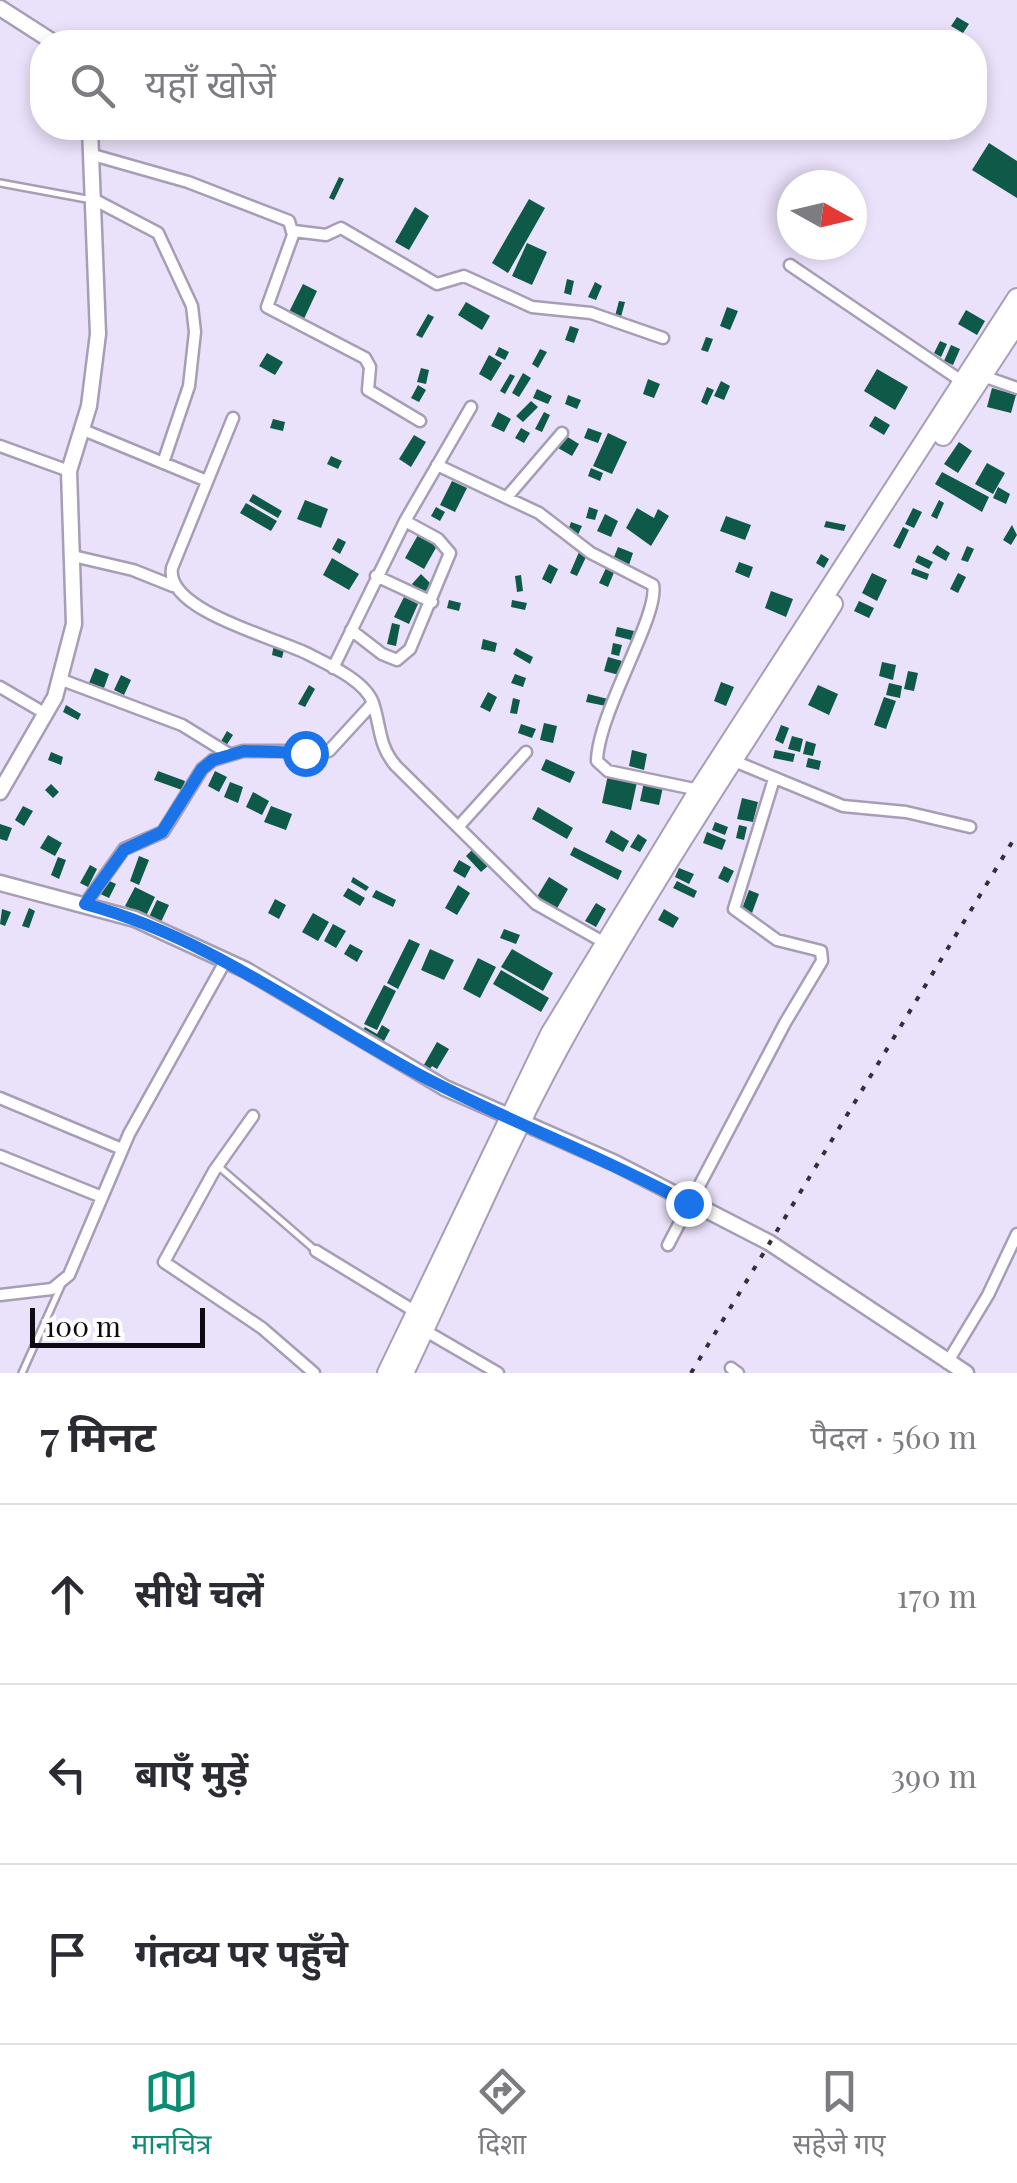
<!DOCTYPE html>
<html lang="hi">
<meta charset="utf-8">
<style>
body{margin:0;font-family:"Playfair Display","Noto Sans Devanagari",serif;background:#f7f7f7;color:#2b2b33}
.compass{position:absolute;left:777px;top:170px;width:90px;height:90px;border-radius:50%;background:#fff;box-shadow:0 5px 15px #0003;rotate:98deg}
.scale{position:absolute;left:30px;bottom:25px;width:175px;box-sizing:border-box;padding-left:10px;border:5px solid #0d0a12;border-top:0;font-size:28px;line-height:35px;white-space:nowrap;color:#0d0a12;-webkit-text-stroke:8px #fff;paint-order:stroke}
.stop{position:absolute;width:30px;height:30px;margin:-22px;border:8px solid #1a73e8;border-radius:50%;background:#fff}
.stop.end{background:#1a73e8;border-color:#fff;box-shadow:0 2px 10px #0008}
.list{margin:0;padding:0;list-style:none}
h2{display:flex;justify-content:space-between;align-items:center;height:130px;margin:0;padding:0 40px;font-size:42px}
h2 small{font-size:32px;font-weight:400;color:#7c7c81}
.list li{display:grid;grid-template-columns:65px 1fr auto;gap:30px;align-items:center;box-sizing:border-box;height:180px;padding:0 40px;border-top:2px solid #e1e1e2}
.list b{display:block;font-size:38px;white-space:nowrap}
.list em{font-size:32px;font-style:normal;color:#7c7c81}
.icon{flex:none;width:55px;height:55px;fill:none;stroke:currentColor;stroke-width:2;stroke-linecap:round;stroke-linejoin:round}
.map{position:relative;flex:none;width:1017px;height:1373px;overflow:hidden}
.search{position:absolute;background:#fff;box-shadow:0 5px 15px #0003;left:30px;right:30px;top:30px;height:110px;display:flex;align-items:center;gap:25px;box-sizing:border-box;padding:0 35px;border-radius:40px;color:#7c7c81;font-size:38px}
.sheet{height:670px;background:#fff}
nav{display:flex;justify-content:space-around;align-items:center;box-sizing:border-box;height:140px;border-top:2px solid #e1e1e2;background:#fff;font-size:28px;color:#7c7c81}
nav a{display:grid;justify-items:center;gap:5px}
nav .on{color:#0c8d73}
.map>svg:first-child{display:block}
.building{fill:#0e5948}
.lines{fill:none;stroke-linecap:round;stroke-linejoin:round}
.lane-casing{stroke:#a79eb6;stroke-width:10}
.street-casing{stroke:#a79eb6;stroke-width:15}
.secondary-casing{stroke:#a79eb6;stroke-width:19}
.highway-casing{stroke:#a79eb6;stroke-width:22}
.lane{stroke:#fff;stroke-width:5}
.street{stroke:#fff;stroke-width:10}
.secondary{stroke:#fff;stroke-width:14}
.highway{stroke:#fff;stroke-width:18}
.rail{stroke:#332f3a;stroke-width:4;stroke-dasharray:5 10;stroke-linecap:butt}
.route{stroke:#1a73e8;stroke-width:12}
</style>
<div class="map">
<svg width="1017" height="1373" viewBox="0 0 1017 1373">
<rect width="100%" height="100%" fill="#eae1fa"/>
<path class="building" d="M957,17L969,24L963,33L951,26Z
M974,66L984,71L974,88Z
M989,143L1017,161V198L972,170Z
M339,177L344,179L334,200L329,198Z
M529,199L545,208L508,273L492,263Z
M415,207L429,216L409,250L395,242Z
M527,243L547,252L532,285L512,276Z
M567,279L574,281L571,295L564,293Z
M595,282L602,286L596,300L588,297Z
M303,284L317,291L302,323L287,316Z
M619,301L625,302L621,317L615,316Z
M466,302L490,316L482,330L458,315Z
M727,307L738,311L730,330L720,326Z
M966,310L985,321L977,335L958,324Z
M428,314L434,317L422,338L416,335Z
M570,326L579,329L574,343L565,340Z
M706,337L713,339L708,352L701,350Z
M940,341L947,344L941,357L934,353Z
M951,345L960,349L953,365L944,361Z
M499,347L509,352L505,360L495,355Z
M540,349L547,352L538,368L532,364Z
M267,353L283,362L275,375L259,366Z
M489,355L502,363L491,381L479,374Z
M421,368L429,370L426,384L417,382Z
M877,369L908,387L895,410L864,391Z
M523,373L531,378L519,397L512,393Z
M510,374L515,376L505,394L500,391Z
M648,379L660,384L654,398L643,394Z
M721,381L730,386L724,400L714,396Z
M418,385L426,390L419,402L411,398Z
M707,387L714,390L707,405L701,402Z
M992,388L1016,395L1011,413L987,407Z
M537,389L552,396L548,404L533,398Z
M568,395L581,400L577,409L565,404Z
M531,401L538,407L523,422L516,416Z
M498,412L511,419L504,432L491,426Z
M544,412L550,415L542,432L535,429Z
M875,416L890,425L884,435L869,426Z
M273,419L285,422L283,431L270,428Z
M521,428L530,433L524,443L515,438Z
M588,428L602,433L598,443L584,438Z
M608,433L627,442L612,474L593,466Z
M414,435L426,442L411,467L399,459Z
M566,436L579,444L572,456L558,448Z
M959,442L972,451L958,473L944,464Z
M331,456L342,461L338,469L327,464Z
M987,463L1005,473L993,494L975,484Z
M591,468L603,473L600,481L588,476Z
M942,472L989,497L982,512L935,484Z
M452,481L467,488L455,512L440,505Z
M998,487L1010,494L1006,504L993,498Z
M253,494L282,511L278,518L249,501Z
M305,500L328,509L321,528L297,519Z
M939,500L944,503L937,519L931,516Z
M246,503L277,521L271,531L240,513Z
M436,507L445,512L440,521L431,516Z
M589,507L598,510L595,520L586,518Z
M637,508L654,518L658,509L669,516L651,546L626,528Z
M913,508L922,512L914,528L905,524Z
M605,514L618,521L611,537L597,531Z
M726,516L751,525L745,540L720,531Z
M826,521L846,525L844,531L824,527Z
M571,522L582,526L577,537L567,533Z
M1012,525L1017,535L1011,545L1003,540Z
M903,527L909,530L900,549L893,546Z
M418,535L437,546L424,569L405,558Z
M338,538L346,542L340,554L332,549Z
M937,545L950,553L946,561L932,553Z
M967,546L974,549L968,562L961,560Z
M618,547L633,553L628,568L612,562Z
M579,552L587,555L577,576L570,573Z
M821,554L829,559L824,568L816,563Z
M918,555L933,562L929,569L915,562Z
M332,558L359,574L349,590L323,575Z
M739,562L753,567L749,578L735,572Z
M549,564L558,569L551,584L542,579Z
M607,566L615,570L608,587L599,583Z
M913,568L929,574L927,580L911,574Z
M872,573L887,580L877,601L862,593Z
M958,573L966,577L958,593L950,589Z
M421,574L432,585L422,594L412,584Z
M521,575L523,591L517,592L515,576Z
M771,591L793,599L786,617L765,608Z
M404,597L418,604L409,624L394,617Z
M449,600L461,603L459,611L447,608Z
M512,600L527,603L525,610L511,607Z
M859,601L874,608L869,618L854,611Z
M392,623L400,625L396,646L387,644Z
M617,627L634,631L631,640L615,636Z
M483,639L497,643L495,652L481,649Z
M613,643L622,645L619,656L611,654Z
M274,644L285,646L282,658L272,655Z
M516,648L533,657L530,664L513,654Z
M608,657L622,661L619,675L604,671Z
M882,662L896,665L893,680L879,676Z
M95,668L109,674L104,688L89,683Z
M908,671L918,673L914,691L904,689Z
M515,674L526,678L523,687L511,683Z
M121,675L131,680L124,695L114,690Z
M721,682L734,687L726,706L714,701Z
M889,683L902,686L900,698L886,695Z
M309,685L315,689L305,707L298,704Z
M818,685L838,694L829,715L808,705Z
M488,692L497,697L490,712L480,707Z
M588,694L608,699L606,706L586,702Z
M884,697L896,701L886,729L874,725Z
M513,698L520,700L517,714L510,713Z
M66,705L81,714L78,720L63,712Z
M544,723L557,726L553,743L540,740Z
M521,724L536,729L532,738L518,733Z
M781,725L789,728L783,744L775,740Z
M227,731L233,735L226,746L220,743Z
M792,736L803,739L800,752L788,749Z
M806,741L816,744L813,756L803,754Z
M632,750L647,754L644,770L629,766Z
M775,750L795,754L793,762L773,758Z
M51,752L63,757L61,765L48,760Z
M808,758L821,761L819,770L806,767Z
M546,759L575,772L570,783L541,770Z
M158,771L185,781L182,790L154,780Z
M215,771L227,777L219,792L208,786Z
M608,775L637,782L631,810L602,803Z
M230,782L243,787L238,803L224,797Z
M644,782L663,787L659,805L640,801Z
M51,784L59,792L53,798L45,790Z
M253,792L269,801L262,815L246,807Z
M742,798L758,802L753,822L737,819Z
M23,806L33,811L24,826L15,820Z
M271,806L292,814L286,830L264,822Z
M538,807L573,828L567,839L532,819Z
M715,822L728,827L725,835L712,830Z
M0,824L12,828L7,841L0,839Z
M739,825L747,827L744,840L736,838Z
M611,830L629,841L623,852L605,842Z
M707,832L726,840L722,850L703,843Z
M638,834L647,840L640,852L630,847Z
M48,835L62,843L55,856L40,848Z
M574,847L622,871L618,880L570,855Z
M473,849L489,865L481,872L466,856Z
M139,856L149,860L139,885L130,881Z
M58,857L66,860L59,879L51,875Z
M459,860L471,867L465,878L453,871Z
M90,865L97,869L88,887L80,883Z
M724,866L734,871L728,883L718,878Z
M679,868L694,874L689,884L675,877Z
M353,877L369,887L366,891L351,882Z
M549,877L568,889L555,912L535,900Z
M103,878L116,884L109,898L96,892Z
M677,881L697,891L694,898L673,888Z
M458,885L470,893L457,915L445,908Z
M135,887L155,897L146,916L125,906Z
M348,888L365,898L360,906L343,896Z
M376,890L396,900L393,907L372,897Z
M749,890L759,894L752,913L742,909Z
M275,899L286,905L279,919L268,913Z
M157,900L169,905L161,922L149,917Z
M596,903L606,909L596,927L585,921Z
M29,908L35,911L29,928L22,926Z
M2,909L11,912L5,926L0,924Z
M664,909L679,918L673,928L658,920Z
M313,913L329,922L318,941L302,932Z
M333,924L346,931L336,948L324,941Z
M504,929L520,935L516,944L500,938Z
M409,939L420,944L398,989L387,983Z
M350,944L363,951L357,962L344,954Z
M430,949L454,960L444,980L421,970Z
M512,949L553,973L543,991L501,967Z
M478,958L496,967L480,998L463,989Z
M501,970L549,998L541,1012L493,984Z
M384,985L396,991L377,1030L364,1024Z
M382,1025L390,1030L379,1050L358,1038L365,1027L377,1034Z
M437,1042L449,1049L437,1069L432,1066L427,1074L421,1070Z"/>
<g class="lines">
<defs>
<path id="lane" d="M0,183L92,200
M218,1166L314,1249
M22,1373L61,1286"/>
<path id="street" d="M93,155L188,182L289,221L293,235L267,307L365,358L370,367L368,390L420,421
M95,200L158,233L192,306L195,332L189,386L163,463
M294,231L326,235L341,228L437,284L464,276L532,307L591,313L663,338
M790,265L963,382
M983,376L1017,388
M233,418L172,568C165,610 273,637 306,653C325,663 365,680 373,703C381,727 378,745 396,766L536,904L605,943
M81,429L207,481
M0,446L69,471
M437,465L539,513L591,553L653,585C660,614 598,712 597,761L608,771L699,790
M507,497L562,433
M73,556L133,570L173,586
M376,576L432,602
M351,630L382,654L397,660L410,649L450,553L438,539L405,521
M333,668L405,521L471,407
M62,680L182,725L229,754
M0,687L46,714
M734,761L843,806L906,812L970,827
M459,826L526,752
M85,904L124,849L163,832L202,769L213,760L243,751H329L373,703
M0,1098L122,1149
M253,1116L214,1171L164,1262L262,1328L314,1373
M0,1156L102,1197
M668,1245L785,1023L822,961L821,951L777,940L734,909L774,779
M316,1251L416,1312
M0,1295L52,1289L69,1275L129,1134L226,960
M424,1330L498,1373
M947,1363L988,1295L1017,1234
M731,1368L738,1373"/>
<path id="secondary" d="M0,8L53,42
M0,792L55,697L74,624L69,471L89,406L98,334L90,128
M0,883L135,919L246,970L445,1088L615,1163L770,1243L966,1373"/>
<path id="highway" d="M943,436L1017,323
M387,1373L550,1034L699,790L1017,298
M404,1373C455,1266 501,1155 558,1050C641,897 740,751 833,604"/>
</defs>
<use href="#lane" class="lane-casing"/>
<use href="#street" class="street-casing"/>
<use href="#secondary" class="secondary-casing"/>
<use href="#highway" class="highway-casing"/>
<use href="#lane" class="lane"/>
<use href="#street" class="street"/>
<use href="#secondary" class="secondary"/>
<use href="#highway" class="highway"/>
<path class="rail" d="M691,1373L1017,834"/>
</g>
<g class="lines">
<path class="route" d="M305,753L244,751L213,760L202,769L162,832L124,850L85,904C208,937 307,1014 418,1074C506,1121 600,1155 688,1203"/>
</g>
</svg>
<svg class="compass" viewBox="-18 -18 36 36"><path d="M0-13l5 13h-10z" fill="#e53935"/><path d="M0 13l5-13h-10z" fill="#7c7c81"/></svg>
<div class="scale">100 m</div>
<div class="stop" style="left:305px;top:753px"></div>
<div class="stop end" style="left:688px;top:1203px"></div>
<div class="search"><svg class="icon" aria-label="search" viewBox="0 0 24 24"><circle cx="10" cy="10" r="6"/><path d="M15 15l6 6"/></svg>यहाँ खोजें</div>
</div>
<section class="sheet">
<h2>7 मिनट<small>पैदल · 560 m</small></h2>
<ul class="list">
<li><svg class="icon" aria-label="ahead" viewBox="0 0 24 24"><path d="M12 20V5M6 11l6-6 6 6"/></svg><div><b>सीधे चलें</b></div><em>170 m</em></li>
<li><svg class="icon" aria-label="left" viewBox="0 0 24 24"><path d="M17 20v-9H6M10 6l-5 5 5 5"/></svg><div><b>बाएँ मुड़ें</b></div><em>390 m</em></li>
<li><svg class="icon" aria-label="arrive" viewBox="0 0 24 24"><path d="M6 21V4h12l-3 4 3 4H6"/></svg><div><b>गंतव्य पर पहुँचे</b></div></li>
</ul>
</section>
<nav>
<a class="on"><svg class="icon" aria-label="map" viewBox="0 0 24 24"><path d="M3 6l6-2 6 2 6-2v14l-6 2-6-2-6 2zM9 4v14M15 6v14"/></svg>मानचित्र</a>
<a><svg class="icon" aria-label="directions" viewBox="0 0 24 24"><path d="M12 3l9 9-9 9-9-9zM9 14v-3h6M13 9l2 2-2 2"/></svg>दिशा</a>
<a><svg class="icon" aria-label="saved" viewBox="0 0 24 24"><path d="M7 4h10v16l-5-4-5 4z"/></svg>सहेजे गए</a>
</nav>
